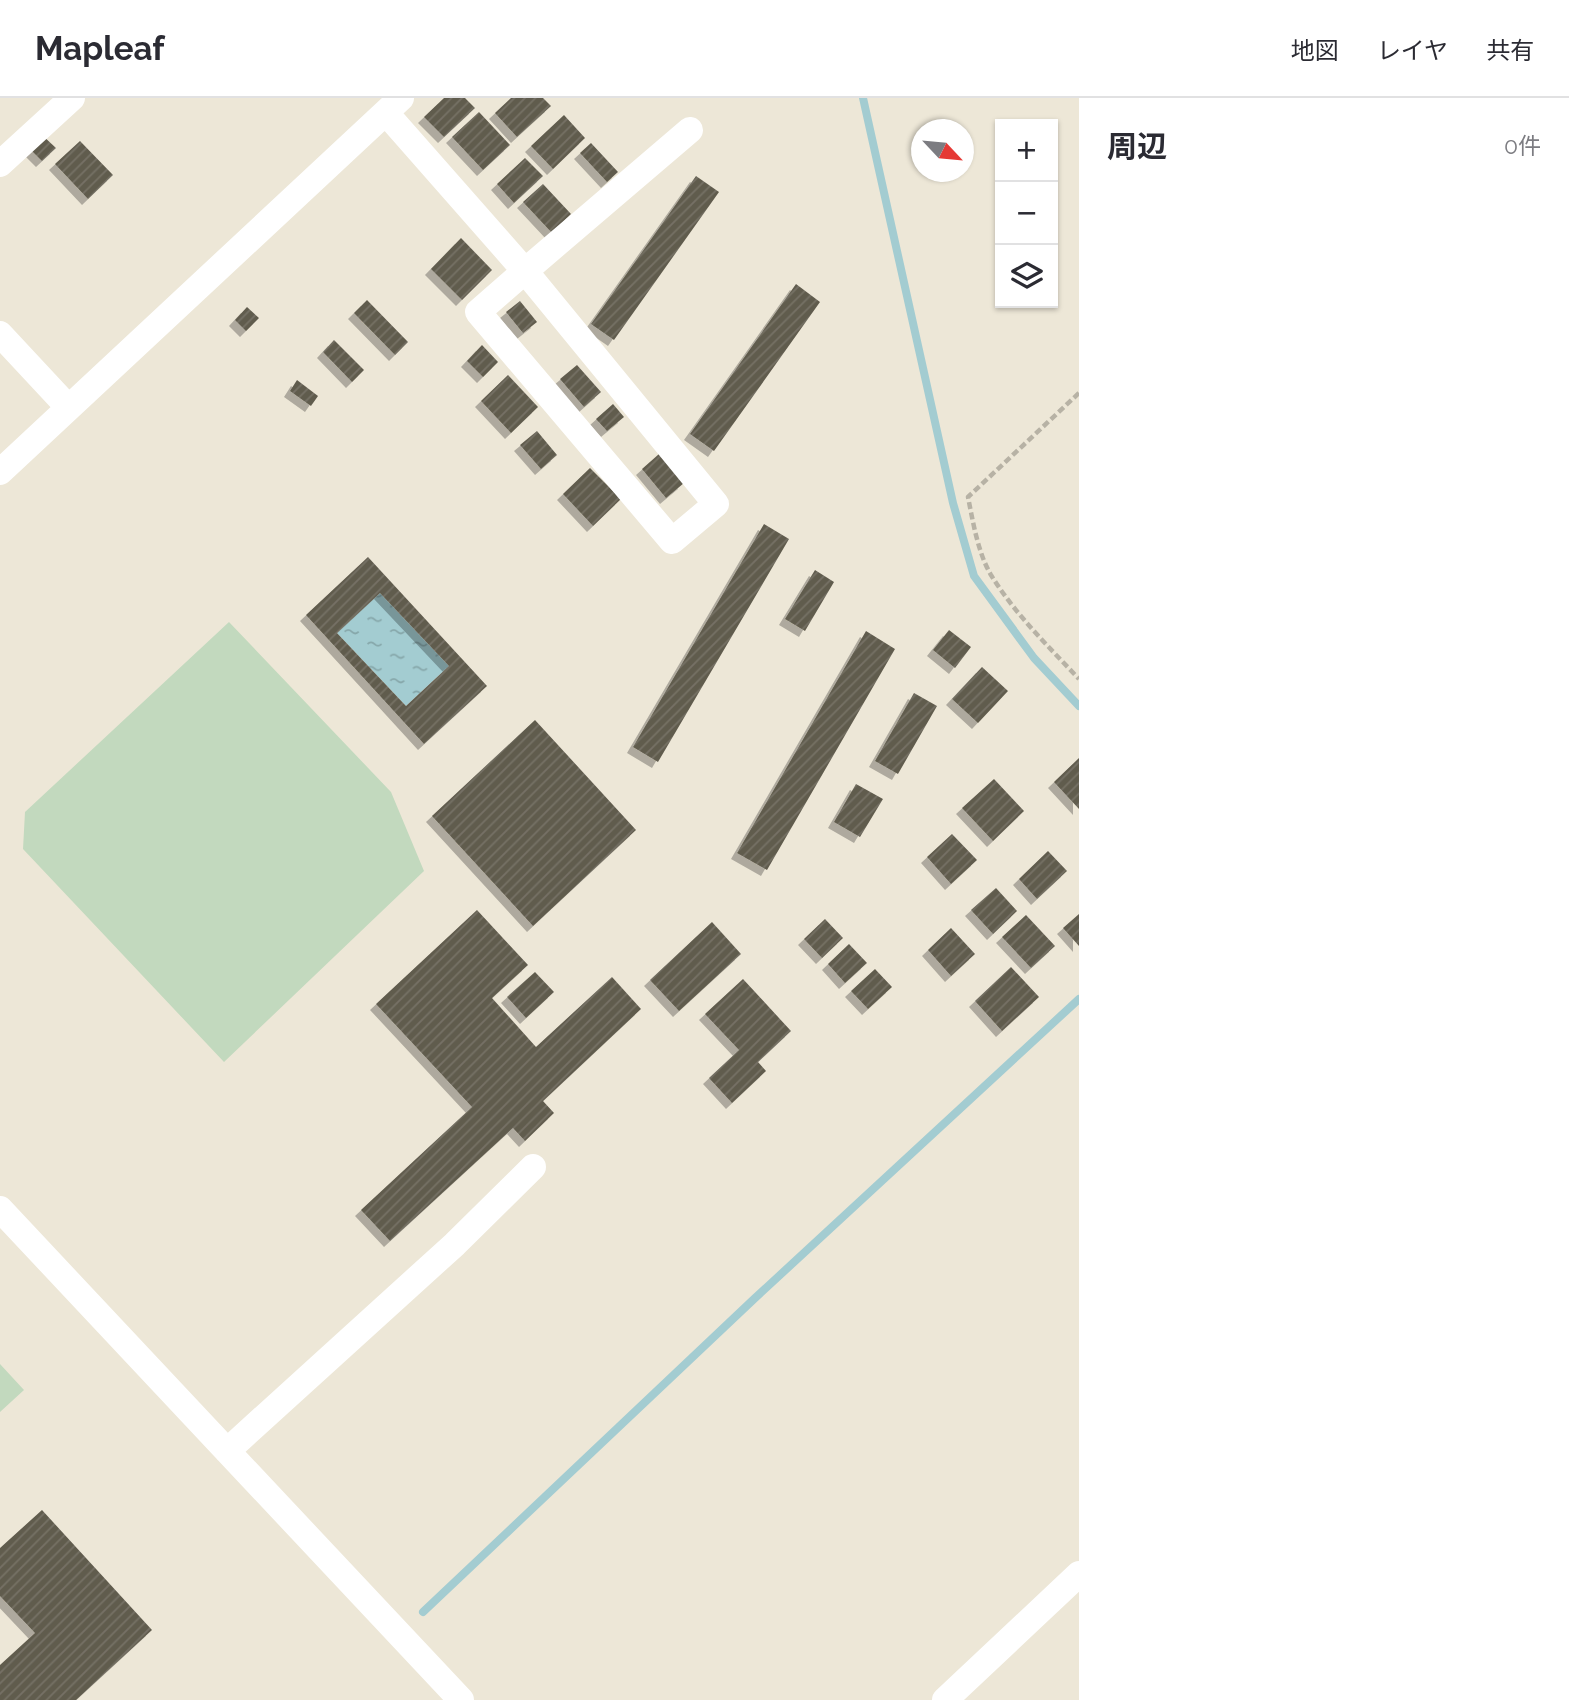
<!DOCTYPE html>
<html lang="ja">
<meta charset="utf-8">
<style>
body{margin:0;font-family:Raleway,"Noto Sans JP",sans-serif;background:#f7f7f7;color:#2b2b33}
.controls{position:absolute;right:21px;top:21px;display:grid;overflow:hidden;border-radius:0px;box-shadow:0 2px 5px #0004}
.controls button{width:63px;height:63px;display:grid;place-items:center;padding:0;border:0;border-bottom:2px solid #e1e1e2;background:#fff;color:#2b2b33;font:35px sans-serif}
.compass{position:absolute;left:911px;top:21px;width:63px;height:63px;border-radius:50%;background:#fff;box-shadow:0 2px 5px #0004;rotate:116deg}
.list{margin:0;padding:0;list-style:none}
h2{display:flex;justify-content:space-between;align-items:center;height:91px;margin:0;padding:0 28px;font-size:30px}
h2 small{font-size:23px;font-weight:400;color:#7c7c81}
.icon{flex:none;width:38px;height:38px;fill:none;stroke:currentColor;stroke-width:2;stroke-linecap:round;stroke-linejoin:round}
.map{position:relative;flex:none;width:1079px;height:1602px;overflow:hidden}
header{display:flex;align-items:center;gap:42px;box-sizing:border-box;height:98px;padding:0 35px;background:#fff;border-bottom:2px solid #e1e1e2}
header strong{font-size:33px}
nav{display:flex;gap:38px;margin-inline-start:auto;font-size:24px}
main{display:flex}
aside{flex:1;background:#fff}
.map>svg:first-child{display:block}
.grass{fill:#c2d9be}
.water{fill:url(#water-ripples)}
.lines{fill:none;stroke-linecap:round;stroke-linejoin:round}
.stream{stroke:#a3ccd1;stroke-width:8}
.building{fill:url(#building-hatch);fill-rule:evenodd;filter:url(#shadow)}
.path{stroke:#b7b2a5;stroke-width:4.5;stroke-dasharray:7 3.5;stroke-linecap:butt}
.minor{stroke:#fff;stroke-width:26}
</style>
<header>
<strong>Mapleaf</strong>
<nav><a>地図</a><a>レイヤ</a><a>共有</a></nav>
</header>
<main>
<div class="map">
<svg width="1079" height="1602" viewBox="0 0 1079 1602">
<defs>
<pattern id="water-ripples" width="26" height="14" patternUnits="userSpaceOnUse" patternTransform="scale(1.75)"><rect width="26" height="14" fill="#a3ccd1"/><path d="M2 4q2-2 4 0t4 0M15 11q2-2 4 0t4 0" fill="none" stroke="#86a7aa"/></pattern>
<pattern id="building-hatch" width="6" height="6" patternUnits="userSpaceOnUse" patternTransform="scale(1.75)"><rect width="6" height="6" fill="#615c4e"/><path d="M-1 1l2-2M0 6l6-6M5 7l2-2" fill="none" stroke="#757165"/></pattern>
<filter id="shadow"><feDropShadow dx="-6" dy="6" stdDeviation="0" flood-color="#0004"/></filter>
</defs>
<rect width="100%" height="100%" fill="#ede7d7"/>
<path class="grass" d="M229,524L391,694L424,773L224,964L23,751L25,714Z
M0,1266L24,1292L0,1314Z"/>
<path class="water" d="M380,495L449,568L406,608L337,535Z"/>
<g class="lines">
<path class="stream" d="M863,0L953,405L974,478L1034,560L1079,608
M423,1514L754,1201L1079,901"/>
</g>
<path class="building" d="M444,0H465L475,10L444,39L424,19Z
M511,0H543L551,8L517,39L495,15Z
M479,14L510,47L483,72L452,39Z
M564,17L585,40L553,71L531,48Z
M41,36L56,50L42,63L28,49Z
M80,43L113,77L88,101L55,66Z
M591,45L618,74L607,84L580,55Z
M525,60L543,78L514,105L497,86Z
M696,78L719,94L614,242L591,226Z
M543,86L571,116L552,135L523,104Z
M461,140L492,172L462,202L431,171Z
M796,186L820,204L714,353L690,336Z
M367,202L408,244L395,257L354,215Z
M520,203L537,224L523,235L506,214Z
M247,209L259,220L246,233L235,222Z
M334,242L364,272L352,284L323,254Z
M482,247L498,264L483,279L467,263Z
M577,267L601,294L584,309L560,281Z
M508,277L538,309L511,335L481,303Z
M297,282L318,298L311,308L290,293Z
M613,306L624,319L607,333L596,321Z
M537,333L557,357L541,371L520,347Z
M659,356L684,385L666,400L642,371Z
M590,370L621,401L593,428L563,396Z
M764,426L789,441L658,664L633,649Z
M368,459L487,588L424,646L306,517ZM380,495L449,568L406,608L337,535Z
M815,472L834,484L805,533L785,521Z
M949,532L971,549L955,570L933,552Z
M866,533L895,551L767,772L737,755Z
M982,569L1008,593L978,625L952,601Z
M914,595L937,608L898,676L875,663Z
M535,622L636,732L533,828L432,718Z
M1079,660V711L1054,684Z
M994,681L1024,713L993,743L962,710Z
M856,686L883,701L860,739L834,724Z
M952,736L977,762L951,786L927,759Z
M1048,753L1067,773L1037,801L1019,781Z
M996,790L1017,813L993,836L971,812Z
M477,812L528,867L492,900L536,949L612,879L641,911L543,1003L554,1015L525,1043L513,1030L390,1143L361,1112L472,1009L376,906Z
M1079,816V848L1063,830Z
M1026,817L1055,848L1031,870L1002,839Z
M825,821L843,840L822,860L804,841Z
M712,824L741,856L679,913L650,882Z
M951,830L975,856L951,878L928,852Z
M849,846L867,865L845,885L828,866Z
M1011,869L1039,899L1002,933L975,903Z
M875,871L892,889L868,911L851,893Z
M535,874L554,894L526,920L507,899Z
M743,881L791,933L758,964L766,973L732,1005L709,980L739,952L705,916Z
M42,1412L152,1532L76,1602H0V1567L35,1535L0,1498V1450Z"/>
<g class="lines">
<path class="path" d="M1079,295L968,399C973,424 978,455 991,477C1015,516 1048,548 1079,581"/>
<path class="minor" d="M386,15L525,173L478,214L672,443L716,406L525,173L690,32
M0,66L72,0
M0,236L68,309
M0,374L401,0
M0,1111L461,1602
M227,1353L455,1146L533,1069
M945,1602L1079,1476"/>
</g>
</svg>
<div class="controls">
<button>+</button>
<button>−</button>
<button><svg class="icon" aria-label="layers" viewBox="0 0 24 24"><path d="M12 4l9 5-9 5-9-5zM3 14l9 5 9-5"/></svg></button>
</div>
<svg class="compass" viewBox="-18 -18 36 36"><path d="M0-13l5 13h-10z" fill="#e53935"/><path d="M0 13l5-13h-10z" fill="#7c7c81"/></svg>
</div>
<aside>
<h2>周辺<small>0件</small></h2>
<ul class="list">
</ul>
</aside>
</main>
